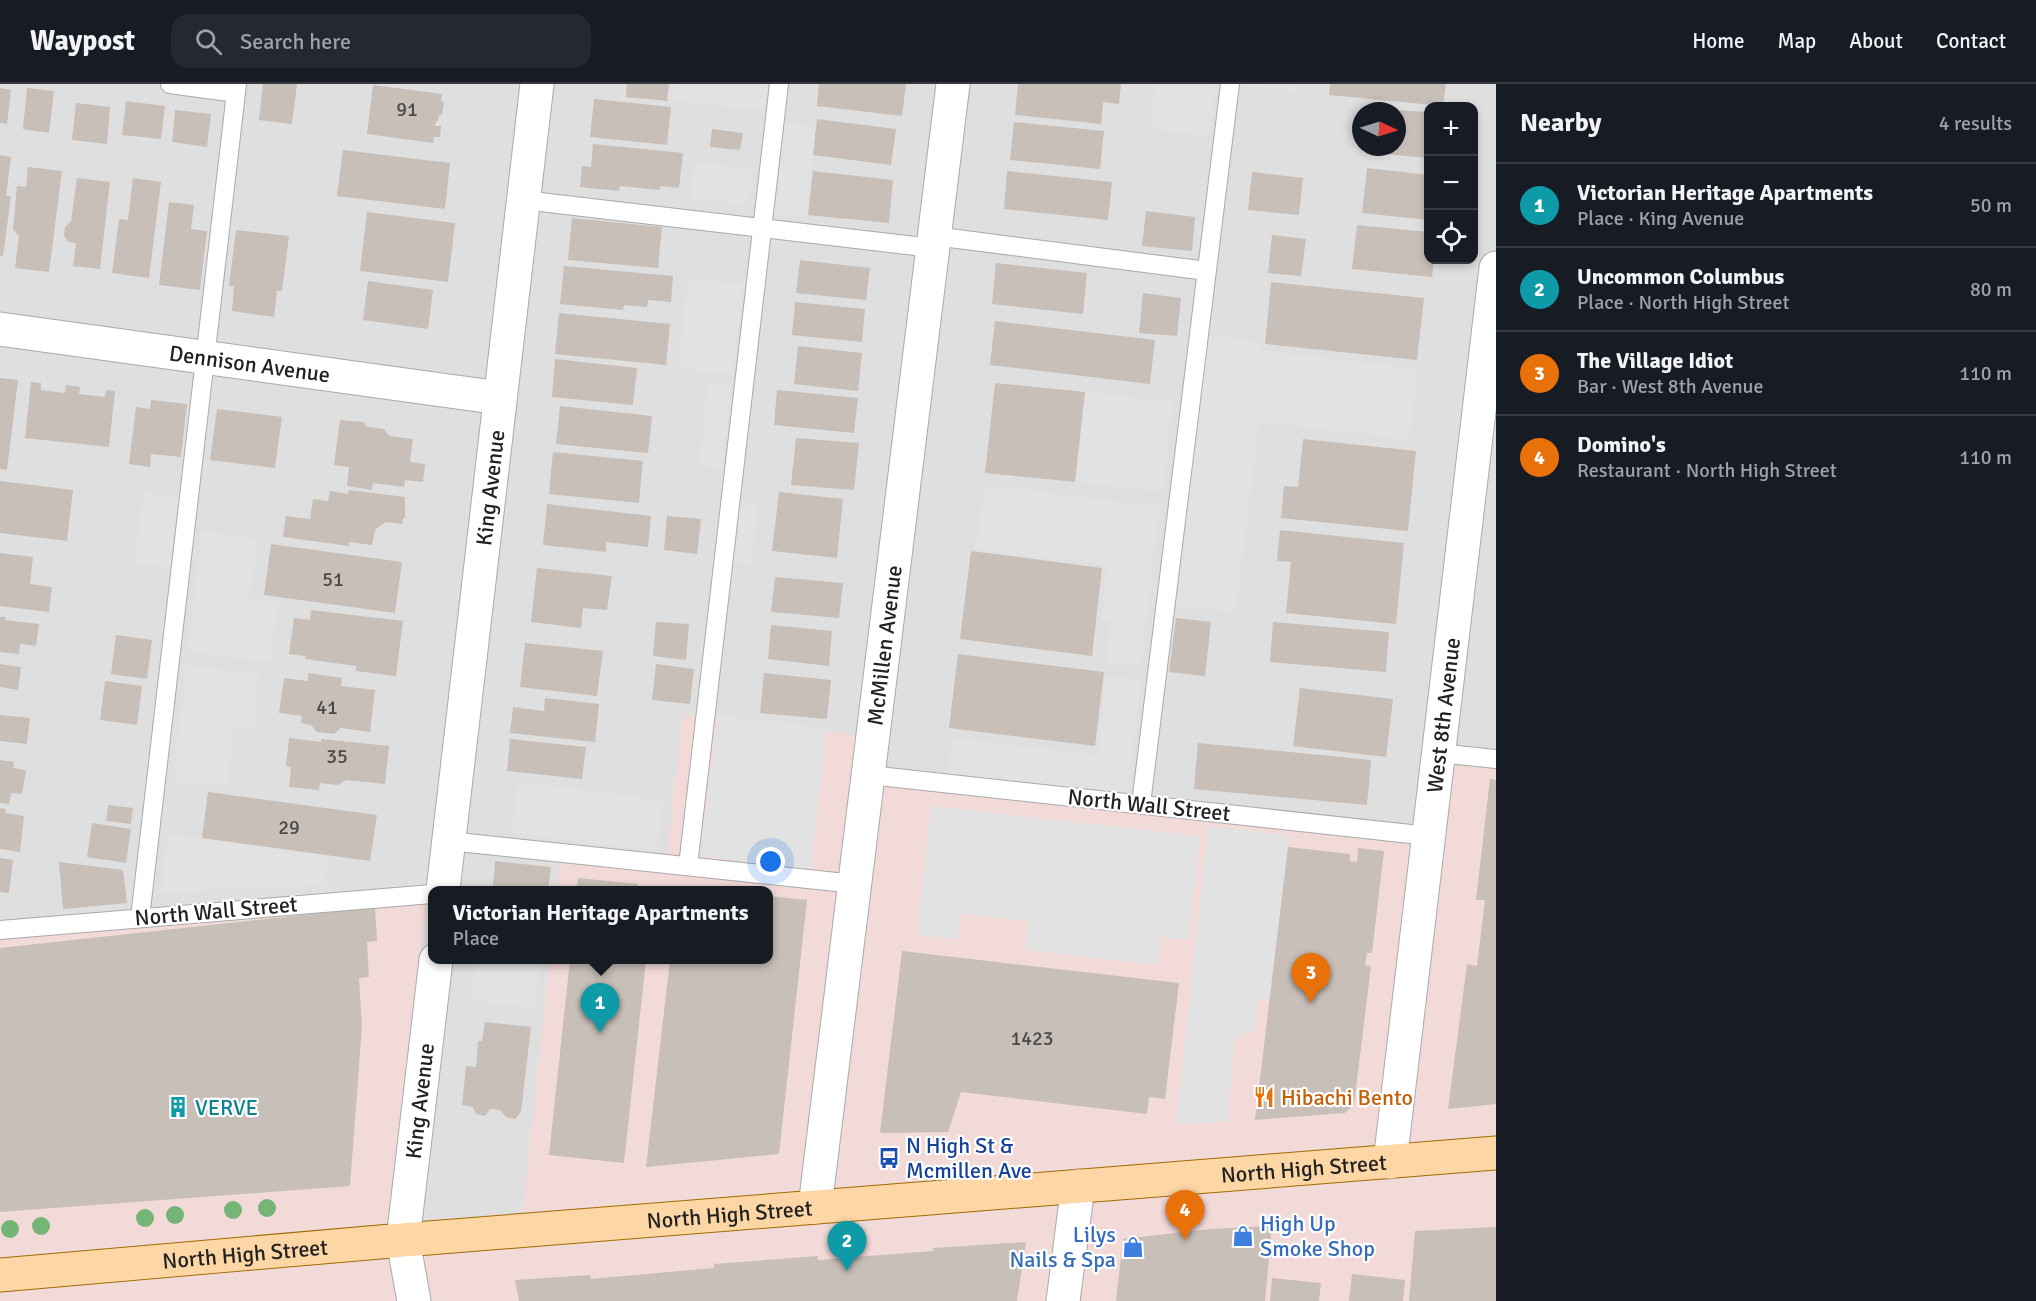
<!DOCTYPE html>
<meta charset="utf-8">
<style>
body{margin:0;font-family:Signika,sans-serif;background:#242831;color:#f1f3f6}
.controls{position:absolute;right:18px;top:18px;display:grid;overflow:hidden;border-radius:12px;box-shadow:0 3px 9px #0003}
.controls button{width:54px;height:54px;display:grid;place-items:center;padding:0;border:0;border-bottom:2px solid #363941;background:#171b24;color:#f1f3f6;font:30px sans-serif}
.compass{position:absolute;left:1352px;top:18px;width:54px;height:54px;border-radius:50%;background:#171b24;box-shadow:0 3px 9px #0003;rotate:94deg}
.you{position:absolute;left:771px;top:778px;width:21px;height:21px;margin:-15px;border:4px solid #fff;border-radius:50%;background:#1a73e8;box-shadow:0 0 0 9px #1a73e833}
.badge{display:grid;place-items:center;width:39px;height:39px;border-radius:50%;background:#ea580c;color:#fff;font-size:20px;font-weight:700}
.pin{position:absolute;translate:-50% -50px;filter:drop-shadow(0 2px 3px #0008)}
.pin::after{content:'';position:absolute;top:32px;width:21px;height:18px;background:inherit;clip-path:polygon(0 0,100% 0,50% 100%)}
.popup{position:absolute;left:428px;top:802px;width:345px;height:78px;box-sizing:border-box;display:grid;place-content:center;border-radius:12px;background:#171b24;filter:drop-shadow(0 2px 4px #0005);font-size:20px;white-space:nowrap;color:#9ea1a6}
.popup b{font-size:22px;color:#f1f3f6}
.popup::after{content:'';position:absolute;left:50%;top:100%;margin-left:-12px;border:12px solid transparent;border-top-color:#171b24}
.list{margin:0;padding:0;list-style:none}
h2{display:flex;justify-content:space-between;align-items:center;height:78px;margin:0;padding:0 24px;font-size:26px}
h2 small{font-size:20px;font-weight:400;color:#9ea1a6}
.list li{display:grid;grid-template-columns:39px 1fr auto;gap:18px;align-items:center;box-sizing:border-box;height:84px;padding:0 24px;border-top:2px solid #363941}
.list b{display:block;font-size:22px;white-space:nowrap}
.list p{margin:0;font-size:20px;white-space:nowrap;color:#9ea1a6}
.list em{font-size:20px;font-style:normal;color:#9ea1a6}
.icon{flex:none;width:33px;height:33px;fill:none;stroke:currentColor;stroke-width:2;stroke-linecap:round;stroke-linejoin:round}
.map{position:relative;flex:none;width:1496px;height:1217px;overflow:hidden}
header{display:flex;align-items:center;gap:36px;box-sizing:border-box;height:84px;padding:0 30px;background:#171b24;border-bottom:2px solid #363941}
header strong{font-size:28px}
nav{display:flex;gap:33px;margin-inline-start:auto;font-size:21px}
.search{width:420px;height:54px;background:#242831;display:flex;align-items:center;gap:15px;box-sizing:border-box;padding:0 21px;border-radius:18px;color:#9ea1a6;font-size:22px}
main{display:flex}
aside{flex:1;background:#171b24}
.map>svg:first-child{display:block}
.residential{fill:#e0dfdf;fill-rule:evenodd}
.commercial{fill:#f2dad9}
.parking{fill:#e2e2e2}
.building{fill:#c7bfb8}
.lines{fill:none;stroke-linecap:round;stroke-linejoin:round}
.service-casing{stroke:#a9a9a9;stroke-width:20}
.minor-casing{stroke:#a9a9a9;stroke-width:35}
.tertiary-casing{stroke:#a9a9a9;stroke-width:35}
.primary-casing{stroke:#a06b00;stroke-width:35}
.service{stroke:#fff;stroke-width:18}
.minor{stroke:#fff;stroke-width:33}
.tertiary{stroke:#fff;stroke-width:33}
.primary{stroke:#fcd6a4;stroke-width:33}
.tree{fill:#74b475}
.labels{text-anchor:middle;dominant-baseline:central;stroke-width:4.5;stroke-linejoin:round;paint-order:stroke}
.number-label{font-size:20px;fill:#4b4948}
.street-label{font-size:22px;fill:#222;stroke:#fff}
.food-label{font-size:22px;fill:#c56008;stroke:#fff;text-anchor:start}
.culture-label{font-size:22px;fill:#0d838f;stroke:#fff;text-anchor:start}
.transit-label{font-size:22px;fill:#164399;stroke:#fff;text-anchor:start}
.shop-label{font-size:22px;fill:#366cbe;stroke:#fff;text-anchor:start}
</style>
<header>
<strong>Waypost</strong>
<div class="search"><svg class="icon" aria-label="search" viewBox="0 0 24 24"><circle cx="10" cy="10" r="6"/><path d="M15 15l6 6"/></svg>Search here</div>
<nav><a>Home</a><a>Map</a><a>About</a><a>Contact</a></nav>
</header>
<main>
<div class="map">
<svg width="1496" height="1217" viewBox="0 0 1496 1217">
<rect width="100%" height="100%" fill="#f2efe9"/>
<path class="residential" d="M0,0H1496V675L1429,752L848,699L855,652L665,782L561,771L557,806H432V876H550L522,1137L0,1184ZM1428,22H1474V176H1428ZM1361,27H1397V63H1361Z"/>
<path class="commercial" d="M683,630L855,651L849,699L1405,750L1429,751L1438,669L1496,675V1217H0V1184L521,1137L550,876H768V806H557L561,771L665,782Z
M427,815L389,1144L0,1176V854Z"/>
<path class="parking" d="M673,0H768L765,27L671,16Z
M1155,0H1216L1209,53L1149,45Z
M1241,0H1299V8L1241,2Z
M783,39L816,43L806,133L773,130Z
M694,78L753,85L749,121L690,115Z
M688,194L743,200L733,291L678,285Z
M1208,252L1260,258V266L1418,284L1409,355L1259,338L1236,529L1176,522Z
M708,297L732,300L722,384L699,381Z
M1085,308L1173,318L1163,408L1075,398Z
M984,401L1160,422L1141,582L1106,578L1111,536L1102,535L1107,481L976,466Z
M143,408L178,412L170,483L135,479Z
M738,417L758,420L752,480L731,478Z
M202,447L258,455L249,515L278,518L271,578L187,568Z
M186,581L259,589L254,644L234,642L227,702L173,697Z
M1106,592L1141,596L1127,711L948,691L952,654L1097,671Z
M718,631L827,644L810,786L700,772Z
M518,698L663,716L657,767L512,749Z
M931,722L1200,752L1189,856L1161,853L1158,881L1026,866L1029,837L960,829L957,855L917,851Z
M1208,742L1290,751L1270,915L1259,914L1255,946L1235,954L1227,1038L1176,1040Z
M167,750L328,772L325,801L161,809Z
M476,876H541L536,924L471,917Z"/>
<path class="building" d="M263,0H297L292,40L259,36Z
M627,0H669L667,17L626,13Z
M819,0H906L902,32L817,22Z
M1018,0H1121L1119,20L1103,18L1101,40L1015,31Z
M1330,0H1446L1443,22L1329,11Z
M373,1L442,10L441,17L444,18L442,31H439L438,37H436L435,42H441L440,53H434L433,59L367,50Z
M0,4L11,6L7,40L0,39Z
M27,4L54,7L49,49L23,45Z
M594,15L671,23L667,61L590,53Z
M126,17L165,22L161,55L122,51Z
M76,19L110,23L107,60L72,56Z
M1370,23L1392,25V27H1370Z
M175,26L211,30L207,63L172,58Z
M1397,26L1428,28V74L1366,68L1367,63H1397Z
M817,35L896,45L891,81L813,71Z
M1014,38L1104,47L1100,85L1010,76Z
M712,45L743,49L740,66L710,63Z
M593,60L683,69L679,104L661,102L659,106L620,102L619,107L580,103L582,82L591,83Z
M343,66L450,79L445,125L337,112Z
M0,71L11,73L6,112H11L3,172H0Z
M28,83L62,87L49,188L15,184L19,152L13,145L17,102L26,103Z
M1367,84L1428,91V136L1362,129Z
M813,87L893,96L889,139L808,131Z
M1007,87L1112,98L1108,136L1004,125Z
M1252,88L1303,94L1299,131L1248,126Z
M77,94L110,98L100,185L73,182L76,159L69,158L64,152L65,143L71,137Z
M133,94L161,98L149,194L112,189L119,135L128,136Z
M169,118L194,121L191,145L207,147L200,206L159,201Z
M1146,127L1195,133L1192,167L1142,162Z
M367,128L455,139L448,198L360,187Z
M572,134L662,143L658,184L568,176Z
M1357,141L1428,148V176H1434L1432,193L1352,185Z
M236,146L289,152L282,207H277L274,233L232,227L234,202H229Z
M1272,151L1306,155L1301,192L1268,189Z
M800,176L870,184L866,216L796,209Z
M996,179L1087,189L1083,230L992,220Z
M564,182L673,192L671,218L648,216L647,223L624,221L623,226L560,220Z
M368,197L433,206L428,245L363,236Z
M1271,198L1424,214L1417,276L1265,260Z
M1143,209L1181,214L1177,252L1139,249Z
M795,218L865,225L862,258L792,251Z
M559,229L670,240L666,281L555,270Z
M995,237L1155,256L1150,300L990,281Z
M798,262L862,269L858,307L794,300Z
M555,275L637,284L633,321L552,313Z
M0,294L18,296L7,386L0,385Z
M31,298L41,299V306L65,309L66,301L80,303L79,310L105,313L106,306L115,307L109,363L25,354Z
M995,299L1085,308L1075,398L985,389Z
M777,306L858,314L854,349L774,341Z
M151,316L187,320L181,373L151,370L150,383L129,380L136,323L150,325Z
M560,322L652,332L648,369L556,360Z
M217,325L282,333L275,384L210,376Z
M340,336L363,338L367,343L384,345L389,352L413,355L410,378L425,380L423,398L405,396L404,403L373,399L372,406L347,402L349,383L334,381Z
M796,354L859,359L854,406L791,401Z
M1303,355L1416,367L1408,447L1281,434L1284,402L1298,403Z
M553,368L643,377L639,419L549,410Z
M0,397L73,406L67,457L0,449Z
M349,406L405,413V434H403L402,440L386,438L380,442L375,446L372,461L349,458V462L283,453L286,432L310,435L313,415L328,417L330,407L348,410Z
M779,408L843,415L837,474L772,467Z
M547,420L651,432L648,463L606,458V468L543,461Z
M667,432L701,435L697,470L664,466Z
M1280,446L1404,459L1396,540L1286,529L1291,478L1277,477Z
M271,460L402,478L395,529L264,511Z
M971,467L1102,484L1092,572L960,555Z
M0,469L33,473L30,500L52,503L49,528L0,522Z
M537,484L612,492L607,526L583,524L581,544L531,538Z
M775,493L843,499L839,534L771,528Z
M311,526L403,537L396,592L356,587V582L305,575L306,572L289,570L294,534L310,536Z
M0,533H6L5,536L39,540L36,562L20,560L19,570L0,568Z
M1176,534L1211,538L1205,592L1169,588Z
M656,538L689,540L686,576L653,572Z
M1273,538L1389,548L1386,588L1270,578Z
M771,541L832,547L829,582L768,575Z
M116,551L152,556L147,595L111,590Z
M525,559L603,567L597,612L520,603Z
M958,570L1104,588L1095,662L949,644Z
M0,580L21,583L18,606L0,603Z
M656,580L694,585L690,620L652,616Z
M308,589L342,594L341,602L375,606L370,648L341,644L334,650L317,648L311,641L301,639L302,632L279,629L284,594L308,597Z
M764,589L831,596L827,635L760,629Z
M105,597L142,602L137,641L100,636Z
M1300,604L1393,615L1386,673L1293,662Z
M545,614L599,620L595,658L510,649L513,623L544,627Z
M0,631L30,634L27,660L0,657Z
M289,654L321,658V655L389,662L385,700L346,696L338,701L320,699L319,706L289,703L291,683L286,682Z
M510,655L586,663L582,695L507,687Z
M1198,659L1371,676L1367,721L1194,705Z
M0,676L14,678L13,684L26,686L22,710L11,709L9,720L0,719Z
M1490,695L1496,696V1020L1448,1025L1467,880L1477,882L1485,816H1476Z
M208,708L377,731L370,777L202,754Z
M108,721L133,724L131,740L106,737Z
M0,724L6,725L5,729L24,732L20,768L0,765Z
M92,739L131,745L126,779L87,773Z
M1288,763L1350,770V777L1357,778L1358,764L1384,767L1372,869H1367L1365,881L1371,882L1354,1021L1345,1029L1255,1036Z
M0,774L13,776L9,809L0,808Z
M495,777L551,783L548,806H500V804L493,803Z
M59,778L123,786L127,819L63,825Z
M578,794L638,800V806H577Z
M679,802L707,805V806H679Z
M768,812L807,816L779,1070L646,1083L670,876H768Z
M375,823L377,857L367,858L369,893L359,894L362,943L350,1102L0,1128V864Z
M902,867L1179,899L1165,1015L1149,1013L1147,1030L961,1008L948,1048L880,1049Z
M570,876H646L624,1079L549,1071Z
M485,938L531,943L521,1028L515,1035L506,1033L500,1026L490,1025L485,1032L476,1030L473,1023L462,1021L466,982L476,983L478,957H482Z
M1272,1142L1265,1217H1116L1123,1155L1210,1145Z
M1496,1143V1217H1409L1415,1147Z
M1026,1158L1017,1217H519L515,1196L590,1191L591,1195L714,1184V1180L818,1172V1176L933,1167V1164Z
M1352,1190L1405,1196L1403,1217H1349Z
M1272,1194L1321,1199L1319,1217H1270Z"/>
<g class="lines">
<defs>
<path id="service" d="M170,0L236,9
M523,116L932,164
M934,152L1207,187
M1438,669L1496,675
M869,691L1429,752
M1141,720L1230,0
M449,757L855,800
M688,782L779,0
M140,834L237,0
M0,846L432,810"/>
<g id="minor">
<path id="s1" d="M0,245L500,314"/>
<path id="s2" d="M1390,1078L1496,184"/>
<path id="s3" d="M815,1123L953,0"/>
<path d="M1063,1217L1078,1102"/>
</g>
<g id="tertiary">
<path id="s4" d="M443,806L537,0"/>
<path id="s5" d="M414,1217L403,1156L436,876"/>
</g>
<g id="primary">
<path id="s6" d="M0,1191L403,1156L1496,1069"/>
</g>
</defs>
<use href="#service" class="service-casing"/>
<use href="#minor" class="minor-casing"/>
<use href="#tertiary" class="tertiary-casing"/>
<use href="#primary" class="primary-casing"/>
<use href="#service" class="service"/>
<use href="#minor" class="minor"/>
<use href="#tertiary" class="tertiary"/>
<use href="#primary" class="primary"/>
</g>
<g class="tree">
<circle cx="267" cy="1124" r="9"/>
<circle cx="233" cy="1126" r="9"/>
<circle cx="175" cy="1131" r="9"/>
<circle cx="145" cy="1134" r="9"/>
<circle cx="41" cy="1142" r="9"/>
<circle cx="10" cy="1145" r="9"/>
</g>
<defs>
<symbol id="restaurant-bare" viewBox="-9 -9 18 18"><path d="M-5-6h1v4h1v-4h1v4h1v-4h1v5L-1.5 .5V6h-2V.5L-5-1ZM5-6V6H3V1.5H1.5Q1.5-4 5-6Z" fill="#e8710a" stroke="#fff" stroke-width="2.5" paint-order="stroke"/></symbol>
<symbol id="building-bare" viewBox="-9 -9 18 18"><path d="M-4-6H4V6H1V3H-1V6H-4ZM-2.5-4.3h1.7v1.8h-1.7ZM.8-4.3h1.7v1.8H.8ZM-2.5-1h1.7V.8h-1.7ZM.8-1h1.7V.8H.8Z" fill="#0f9aa8" stroke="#fff" stroke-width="2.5" paint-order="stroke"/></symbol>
<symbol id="bus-bare" viewBox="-9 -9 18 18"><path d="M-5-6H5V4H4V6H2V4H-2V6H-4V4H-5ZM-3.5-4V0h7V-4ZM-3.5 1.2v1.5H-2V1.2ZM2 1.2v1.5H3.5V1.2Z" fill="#1a4fb4" stroke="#fff" stroke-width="2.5" paint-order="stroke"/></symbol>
<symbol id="shop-bare" viewBox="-9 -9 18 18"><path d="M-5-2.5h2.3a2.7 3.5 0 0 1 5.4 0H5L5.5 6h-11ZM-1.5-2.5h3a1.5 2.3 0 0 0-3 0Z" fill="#3f7fe0" stroke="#fff" stroke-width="2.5" paint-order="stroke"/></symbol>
</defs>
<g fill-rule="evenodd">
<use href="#restaurant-bare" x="1249" y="998" width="30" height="30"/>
<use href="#building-bare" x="163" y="1008" width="30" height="30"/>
<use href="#bus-bare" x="874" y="1059" width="30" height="30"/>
<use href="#shop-bare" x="1228" y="1137" width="30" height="30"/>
<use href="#shop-bare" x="1118" y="1148" width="30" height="30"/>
</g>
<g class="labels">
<g class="number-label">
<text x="407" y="25">91</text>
<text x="333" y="495">51</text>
<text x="327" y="623">41</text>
<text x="337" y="672">35</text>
<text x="289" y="743">29</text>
<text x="1032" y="954">1423</text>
</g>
<g class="street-label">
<text stroke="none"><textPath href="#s1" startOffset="252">Dennison Avenue</textPath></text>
<text stroke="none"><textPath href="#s4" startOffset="405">King Avenue</textPath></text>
<text stroke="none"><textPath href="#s3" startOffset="566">McMillen Avenue</textPath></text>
<text stroke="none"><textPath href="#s2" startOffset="450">West 8th Avenue</textPath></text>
<text transform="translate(1149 721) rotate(6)">North Wall Street</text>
<text transform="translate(216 827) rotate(-5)">North Wall Street</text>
<text stroke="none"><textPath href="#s5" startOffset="202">King Avenue</textPath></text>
<text stroke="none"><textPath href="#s6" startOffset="1308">North High Street</textPath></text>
<text stroke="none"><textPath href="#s6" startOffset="732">North High Street</textPath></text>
<text stroke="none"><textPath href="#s6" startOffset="246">North High Street</textPath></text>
</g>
<g class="food-label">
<text x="1281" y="1013">Hibachi Bento</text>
</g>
<g class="culture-label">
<text x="195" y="1023">VERVE</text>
</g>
<g class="transit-label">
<text x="906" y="1061">N High St &amp;<tspan x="906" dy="25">Mcmillen Ave</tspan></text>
</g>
<g class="shop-label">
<text x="1260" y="1139">High Up<tspan x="1260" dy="25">Smoke Shop</tspan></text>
<text x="1116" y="1150" text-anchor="end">Lilys<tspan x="1116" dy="25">Nails &amp; Spa</tspan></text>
</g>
</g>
</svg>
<div class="controls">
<button>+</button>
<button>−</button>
<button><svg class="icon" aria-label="locate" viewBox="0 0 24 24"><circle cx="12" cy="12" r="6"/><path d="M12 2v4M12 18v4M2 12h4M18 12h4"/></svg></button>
</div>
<svg class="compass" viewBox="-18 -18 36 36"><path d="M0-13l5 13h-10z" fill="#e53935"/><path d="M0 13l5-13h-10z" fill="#9ea1a6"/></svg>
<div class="you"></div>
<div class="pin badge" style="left:600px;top:949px;background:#0f9aa8">1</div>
<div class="popup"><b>Victorian Heritage Apartments</b>Place</div>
<div class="pin badge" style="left:847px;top:1187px;background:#0f9aa8">2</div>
<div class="pin badge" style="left:1311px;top:919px;background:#e8710a">3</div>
<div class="pin badge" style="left:1185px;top:1156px;background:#e8710a">4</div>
</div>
<aside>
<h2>Nearby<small>4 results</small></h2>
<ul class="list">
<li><span class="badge" style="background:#0f9aa8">1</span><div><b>Victorian Heritage Apartments</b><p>Place · King Avenue</p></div><em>50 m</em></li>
<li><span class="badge" style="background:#0f9aa8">2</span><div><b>Uncommon Columbus</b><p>Place · North High Street</p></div><em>80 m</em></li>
<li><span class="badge" style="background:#e8710a">3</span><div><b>The Village Idiot</b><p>Bar · West 8th Avenue</p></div><em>110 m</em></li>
<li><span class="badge" style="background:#e8710a">4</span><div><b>Domino's</b><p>Restaurant · North High Street</p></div><em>110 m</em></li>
</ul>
</aside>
</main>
